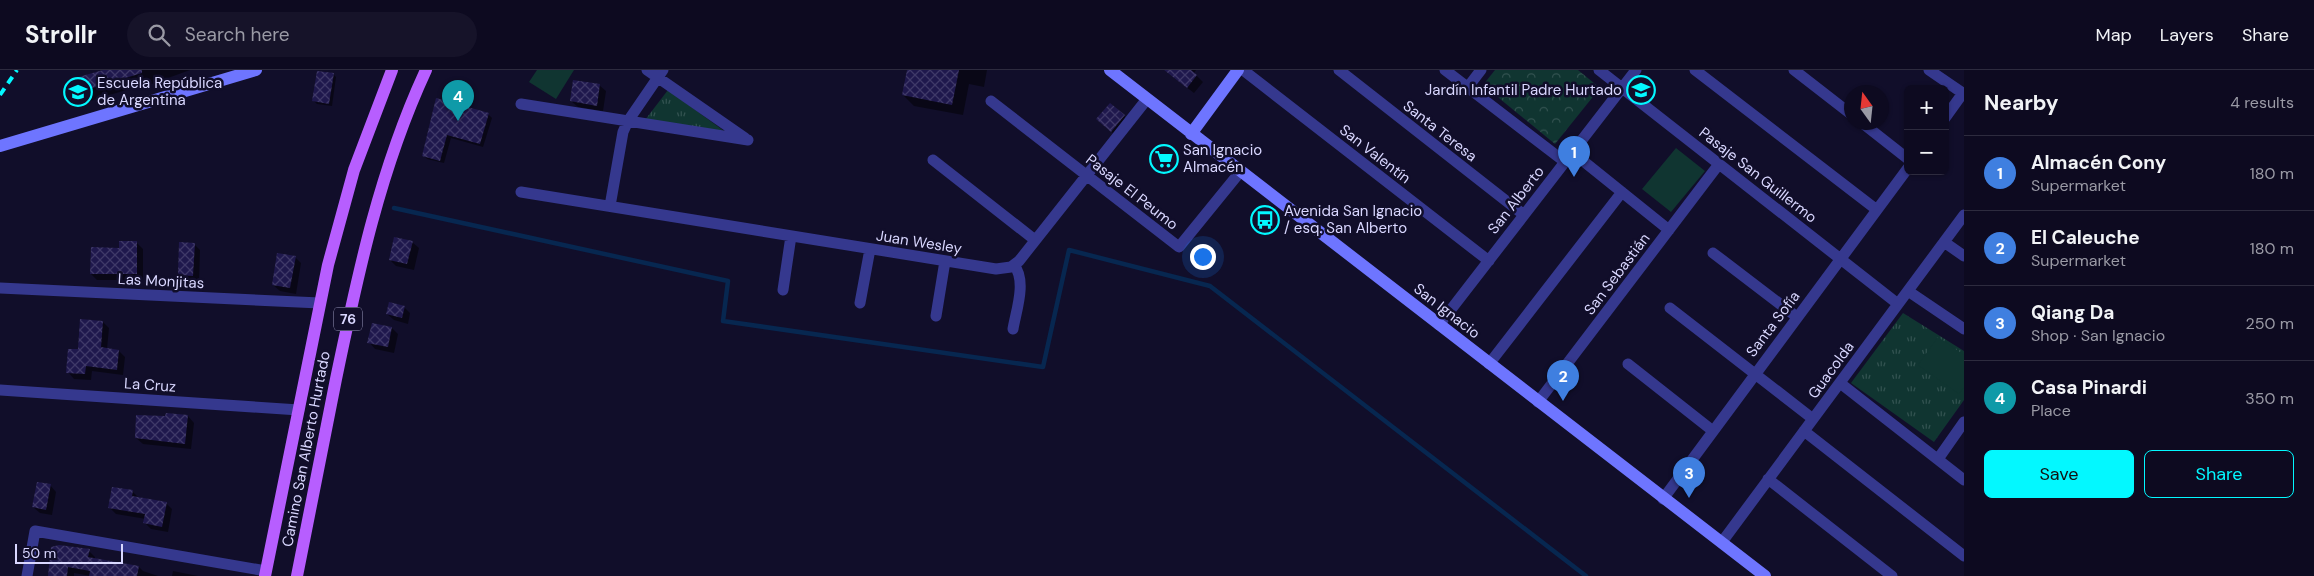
<!DOCTYPE html>
<meta charset="utf-8">
<style>
body{margin:0;font-family:"DM Sans",sans-serif;background:#161329;color:#f1f3f6}
.controls{position:absolute;right:15px;top:15px;display:grid;overflow:hidden;border-radius:8px;box-shadow:0 1px 4px #0004}
.controls button{width:45px;height:45px;display:grid;place-items:center;padding:0;border:0;border-bottom:1px solid #2d2b3e;background:#0d0a20;color:#f1f3f6;font:25px sans-serif}
.compass{position:absolute;left:1844px;top:15px;width:45px;height:45px;border-radius:50%;background:#0d0a20;box-shadow:0 1px 4px #0004;rotate:345deg}
.scale{position:absolute;left:15px;bottom:12px;width:108px;box-sizing:border-box;padding-left:5px;border:2px solid #d9d7ff;border-top:0;font-size:14px;line-height:18px;white-space:nowrap;color:#d9d7ff;-webkit-text-stroke:4px #110e2a;paint-order:stroke}
.you{position:absolute;left:1202px;top:186px;width:18px;height:18px;margin:-12px;border:4px solid #fff;border-radius:50%;background:#1a73e8;box-shadow:0 0 0 8px #1a73e833}
.badge{display:grid;place-items:center;width:32px;height:32px;border-radius:50%;background:#03f8ff;color:#fff;font-size:16px;font-weight:700}
.pin{position:absolute;translate:-50% -41px;filter:drop-shadow(0 1px 2px #0008)}
.pin::after{content:'';position:absolute;top:26px;width:18px;height:15px;background:inherit;clip-path:polygon(0 0,100% 0,50% 100%)}
.list{margin:0;padding:0;list-style:none}
h2{display:flex;justify-content:space-between;align-items:center;height:65px;margin:0;padding:0 20px;font-size:21px}
h2 small{font-size:16px;font-weight:400;color:#9a9aa5}
.list li{display:grid;grid-template-columns:32px 1fr auto;gap:15px;align-items:center;box-sizing:border-box;height:75px;padding:0 20px;border-top:1px solid #2d2b3e}
.list b{display:block;font-size:19px;white-space:nowrap}
.list p{margin:0;font-size:16px;white-space:nowrap;color:#9a9aa5}
.list em{font-size:16px;font-style:normal;color:#9a9aa5}
.actions{display:flex;gap:10px;padding:15px 20px}
.actions a{flex:1;padding:11px 0;border:1px solid #03f8ff;border-radius:8px;text-align:center;font-size:18px;color:#03f8ff}
.actions .main{background:#03f8ff;color:#111}
.icon{flex:none;width:28px;height:28px;fill:none;stroke:currentColor;stroke-width:2;stroke-linecap:round;stroke-linejoin:round}
.map{position:relative;flex:none;width:1964px;height:506px;overflow:hidden}
header{display:flex;align-items:center;gap:30px;box-sizing:border-box;height:70px;padding:0 25px;background:#0d0a20;border-bottom:1px solid #2d2b3e}
header strong{font-size:24px}
nav{display:flex;gap:28px;margin-inline-start:auto;font-size:18px}
.search{width:350px;height:45px;background:#161329;display:flex;align-items:center;gap:12px;box-sizing:border-box;padding:0 18px;border-radius:28px;color:#9a9aa5;font-size:19px}
main{display:flex}
aside{flex:1;background:#0d0a20}
.map>svg:first-child{display:block}
.grass{fill:url(#grass-tufts)}
.forest{fill:url(#forest-crowns)}
.pitch{fill:#103531}
.shadow{fill:#0007}
.lines{fill:none;stroke-linecap:round;stroke-linejoin:round}
.stream{stroke:#072750;stroke-width:4.5}
.building{fill:url(#building-cross-hatch)}
.street{stroke:#35388e;stroke-width:11}
.secondary{stroke:#6e75ff;stroke-width:12}
.primary{stroke:#b75eff;stroke-width:12}
.rail{stroke:#03f8ff;stroke-width:4;stroke-dasharray:8 6;stroke-linecap:butt}
.labels{text-anchor:middle;dominant-baseline:central;stroke-width:5;stroke-linejoin:round;paint-order:stroke}
.shield{fill:#110e2a;stroke:#9d9bbf;stroke-width:1}
.shield-label{font-size:14px;font-weight:bold;fill:#d9d7ff}
.poi-label{font-size:15px;fill:#d9d7ff;stroke:#110e2a;text-anchor:start}
.street-label{font-size:15px;fill:#d9d7ff;stroke:#110e2a}
</style>
<header>
<strong>Strollr</strong>
<div class="search"><svg class="icon" aria-label="search" viewBox="0 0 24 24"><circle cx="10" cy="10" r="6"/><path d="M15 15l6 6"/></svg>Search here</div>
<nav><a>Map</a><a>Layers</a><a>Share</a></nav>
</header>
<main>
<div class="map">
<svg width="1964" height="506" viewBox="0 0 1964 506">
<defs>
<pattern id="grass-tufts" width="24" height="20" patternUnits="userSpaceOnUse" patternTransform="scale(1.25)"><rect width="24" height="20" fill="#103531"/><path d="M3 7l-1-3M5 7V3M7 7l1-3M15 17l-1-3M17 17v-4M19 17l1-3" fill="none" stroke="#325250"/></pattern>
<pattern id="forest-crowns" width="20" height="18" patternUnits="userSpaceOnUse" patternTransform="scale(1.25)"><rect width="20" height="18" fill="#103531"/><path d="M2 6a3 3 0 1 1 6 0M12 15a3 3 0 1 1 6 0" fill="none" stroke="#325250"/></pattern>
<pattern id="building-cross-hatch" width="8" height="8" patternUnits="userSpaceOnUse" patternTransform="scale(1.25)"><rect width="8" height="8" fill="#1f184d"/><path d="M0 0l8 8M0 8l8-8" fill="none" stroke="#3f3968"/></pattern>
</defs>
<rect width="100%" height="100%" fill="#110e2a"/>
<path class="grass" d="M668,20L724,61L645,50Z
M1903,243L1964,281V330L1934,372L1851,313Z"/>
<path class="forest" d="M1495,0H1578L1600,18L1555,74L1483,15Z"/>
<path class="pitch" d="M537,0H574L556,29L529,12Z
M1676,78L1705,101L1671,142L1642,119Z
M1938,267L1964,285V317L1959,324L1918,295Z"/>
<path class="shadow" d="M108,0H190L138,19L136,17L90,31L80,22Z
M912,0H987L984,17L969,14L963,45L914,36L903,25Z
M1164,0H1196L1194,3L1203,12L1194,23Z
M333,4L336,7L332,36L317,34L314,31Z
M599,15L606,21L603,41L578,37L571,31Z
M437,30L488,44L492,48L483,77L451,68L444,93L427,89L424,85Z
M1124,46L1130,52L1118,67L1104,56Z
M136,172L143,179V210H97L91,204L120,179Z
M412,172L419,178L414,200L396,196L390,190Z
M194,174L200,180L199,212L186,211L179,205Z
M295,187L301,193L296,224L280,221L273,215Z
M404,237L410,243L408,254L394,250L387,244Z
M103,252L109,258L107,279L119,281L125,287L123,305L92,301L91,310L74,309L68,302L79,280Z
M373,254L392,258L398,264L394,283L375,279L369,272Z
M188,346L194,353L191,379L143,374L136,368Z
M50,415L56,422L52,445L40,443L33,437Z
M132,421L139,428L166,433L172,439L168,462L151,459L145,453L146,449L116,444L110,438Z
M52,478L89,481L95,487V490L139,497L143,501L158,506H91L74,503V506H49Z
M173,501L198,506H172Z"/>
<g class="lines">
<path class="stream" d="M394,138L728,211L723,251L1043,297L1069,180L1210,216L1586,506"/>
</g>
<path class="building" d="M103,0H142V3L79,22L75,8Z
M907,0H959L952,35L902,25Z
M1164,0H1191L1197,5L1187,18Z
M317,1L334,3L329,34L312,31Z
M573,10L600,14L597,36L570,31Z
M436,28L489,43L480,74L447,65L440,91L422,86Z
M1110,33L1125,45L1111,62L1096,49Z
M394,167L413,171L407,194L389,190Z
M119,171H137V204H90L91,177L119,178Z
M179,172L195,173L193,206L178,205Z
M277,183L296,186L290,218L272,215Z
M389,232L405,236L402,248L386,244Z
M80,249L103,251L101,277L119,280L117,300L86,296L85,304L66,303L68,279H78Z
M372,253L392,257L388,277L367,273Z
M166,343L188,345L185,374L135,368L136,345L165,346Z
M37,412L51,414L46,440L32,437Z
M112,417L133,420L132,426L167,432L162,457L143,453L145,444L108,438Z
M59,475L90,479L88,487L139,496L137,506H89L90,501L68,497L67,506H48L51,477Z"/>
<g class="lines">
<path class="street" d="M647,0L745,68
M1243,0L1489,191
M1339,0L1524,145
M1445,0L1565,92
M1599,0L1898,234
M1695,0L1877,140
M1794,0L1852,45
M1929,0L1964,24
M1468,17L1481,0
M991,31L1179,177L1240,102
M521,34L748,70
M1945,48L1963,23
M1861,52L1908,89
M1572,82L1669,160
M933,90L1035,170
M521,122L996,199L1011,197L1019,191L1147,29
M610,136L623,62L628,51L663,0
M1944,172L1964,186
M1713,183L1797,247
M0,218L320,233
M783,220L791,166
M1908,221L1964,259
M860,233L870,179
M1670,238L1813,349
M936,246L945,191
M1439,255L1636,0
M1013,259C1016,241 1027,211 1014,195
M1489,294L1622,122
M1628,294L1713,361
M1840,313L1964,410
M0,320L299,340
M1538,332L1719,94
M1804,361L1964,486
M1938,389L1964,352
M1768,409L1892,506
M1663,429L1908,98
M1722,472L1964,145
M27,506L35,461L266,501"/>
<path class="secondary" d="M1110,0L1765,506
M1191,64L1238,0
M0,76L256,0"/>
<path class="primary" d="M265,506L328,195L354,100L392,0
M297,506C310,440 323,375 336,309C358,203 380,99 426,0"/>
<path class="rail" d="M0,25L17,0"/>
</g>
<defs>
<symbol id="school-ring" viewBox="-11 -11 22 22"><circle r="9.5" fill="#110e2a" stroke="#03f8ff" stroke-width="1.5"/><path d="M0-5L7-2L0 1L-7-2ZM-4 1L0 2.5L4 1V4Q0 6-4 4Z" fill="#03f8ff"/></symbol>
<symbol id="supermarket-ring" viewBox="-11 -11 22 22"><circle r="9.5" fill="#110e2a" stroke="#03f8ff" stroke-width="1.5"/><path d="M-6-5.5h2.5l.6 2H6L4.5 2H-2.5L-4.4-4H-6ZM-1.5 3.2a1.3 1.3 0 1 0 .1 0ZM3 3.2a1.3 1.3 0 1 0 .1 0Z" fill="#03f8ff"/></symbol>
<symbol id="bus-ring" viewBox="-11 -11 22 22"><circle r="9.5" fill="#110e2a" stroke="#03f8ff" stroke-width="1.5"/><path d="M-5-6H5V4H4V6H2V4H-2V6H-4V4H-5ZM-3.5-4V0h7V-4ZM-3.5 1.2v1.5H-2V1.2ZM2 1.2v1.5H3.5V1.2Z" fill="#03f8ff"/></symbol>
</defs>
<g fill-rule="evenodd">
<use href="#school-ring" x="1625" y="4" width="32" height="32"/>
<use href="#school-ring" x="62" y="6" width="32" height="32"/>
<use href="#supermarket-ring" x="1148" y="73" width="32" height="32"/>
<use href="#bus-ring" x="1249" y="134" width="32" height="32"/>
</g>
<g class="labels">
<rect class="shield" x="334" y="237.5" width="28" height="23" rx="4"/>
<g class="shield-label">
<text x="348" y="249">76</text>
</g>
<g class="poi-label">
<text x="97" y="13">Escuela República<tspan x="97" dy="17">de Argentina</tspan></text>
<text x="1622" y="20" text-anchor="end">Jardín Infantil Padre Hurtado</text>
<text x="1183" y="80">San Ignacio<tspan x="1183" dy="17">Almacén</tspan></text>
<text x="1284" y="141">Avenida San Ignacio<tspan x="1284" dy="17">/ esq. San Alberto</tspan></text>
</g>
<g class="street-label">
<text transform="translate(1440 61) rotate(38)">Santa Teresa</text>
<text transform="translate(1375 84) rotate(38)">San Valentín</text>
<text transform="translate(1758 105) rotate(38)">Pasaje San Guillermo</text>
<text transform="translate(1132 122) rotate(38)">Pasaje El Peumo</text>
<text transform="translate(1516 130) rotate(-52)">San Alberto</text>
<text transform="translate(919 172) rotate(9)">Juan Wesley</text>
<text transform="translate(1617 204) rotate(-53)">San Sebastián</text>
<text transform="translate(161 211) rotate(3)">Las Monjitas</text>
<text transform="translate(1447 241) rotate(38)">San Ignacio</text>
<text transform="translate(1773 254) rotate(-53)">Santa Sofía</text>
<text transform="translate(1831 300) rotate(-54)">Guacolda</text>
<text transform="translate(150 315) rotate(4)">La Cruz</text>
<text transform="translate(306 379) rotate(-79)">Camino San Alberto Hurtado</text>
</g>
</g>
</svg>
<div class="controls">
<button>+</button>
<button>−</button>
</div>
<svg class="compass" viewBox="-18 -18 36 36"><path d="M0-13l5 13h-10z" fill="#e53935"/><path d="M0 13l5-13h-10z" fill="#9a9aa5"/></svg>
<div class="scale">50 m</div>
<div class="you"></div>
<div class="pin badge" style="left:1574px;top:107px;background:#3f7fe0">1</div>
<div class="pin badge" style="left:1563px;top:331px;background:#3f7fe0">2</div>
<div class="pin badge" style="left:1689px;top:428px;background:#3f7fe0">3</div>
<div class="pin badge" style="left:458px;top:51px;background:#0f9aa8">4</div>
</div>
<aside>
<h2>Nearby<small>4 results</small></h2>
<ul class="list">
<li><span class="badge" style="background:#3f7fe0">1</span><div><b>Almacén Cony</b><p>Supermarket</p></div><em>180 m</em></li>
<li><span class="badge" style="background:#3f7fe0">2</span><div><b>El Caleuche</b><p>Supermarket</p></div><em>180 m</em></li>
<li><span class="badge" style="background:#3f7fe0">3</span><div><b>Qiang Da</b><p>Shop · San Ignacio</p></div><em>250 m</em></li>
<li><span class="badge" style="background:#0f9aa8">4</span><div><b>Casa Pinardi</b><p>Place</p></div><em>350 m</em></li>
</ul>
<div class="actions"><a class="main">Save</a><a>Share</a></div>
</aside>
</main>
